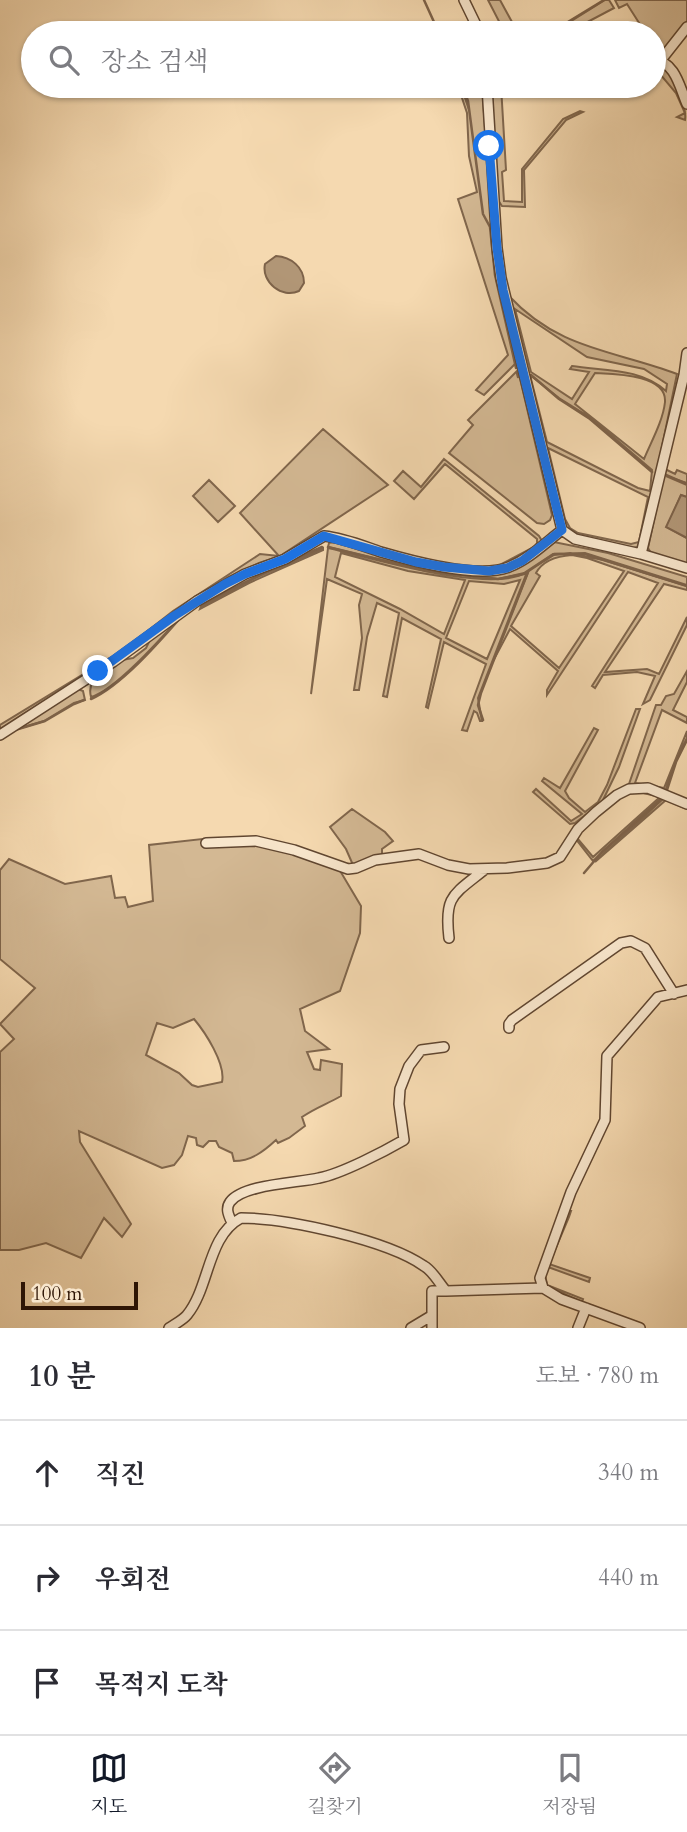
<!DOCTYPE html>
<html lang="ko">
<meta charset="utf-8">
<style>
body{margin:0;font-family:Cardo,"Noto Serif KR",serif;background:#f2f2f3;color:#2b2b33}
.scale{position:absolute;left:21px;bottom:18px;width:117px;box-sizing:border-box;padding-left:7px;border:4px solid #2e1505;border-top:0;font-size:19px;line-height:24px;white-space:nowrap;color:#2e1505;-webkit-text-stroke:5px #f8e6cc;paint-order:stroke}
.stop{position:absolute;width:21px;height:21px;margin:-16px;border:5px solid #1a73e8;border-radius:50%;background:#fff}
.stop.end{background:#1a73e8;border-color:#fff;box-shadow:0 2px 7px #0008}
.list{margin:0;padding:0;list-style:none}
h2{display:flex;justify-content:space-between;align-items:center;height:91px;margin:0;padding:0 28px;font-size:30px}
h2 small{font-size:23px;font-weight:400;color:#7c7c81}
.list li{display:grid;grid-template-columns:46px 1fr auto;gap:21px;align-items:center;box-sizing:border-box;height:105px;padding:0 28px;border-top:2px solid #e1e1e2}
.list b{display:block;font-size:26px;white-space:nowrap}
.list em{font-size:23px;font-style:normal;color:#7c7c81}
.icon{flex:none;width:38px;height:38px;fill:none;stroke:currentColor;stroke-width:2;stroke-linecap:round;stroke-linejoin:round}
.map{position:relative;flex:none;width:687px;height:1328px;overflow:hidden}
.search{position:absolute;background:#fff;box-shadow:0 2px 5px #0004;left:21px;right:21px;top:21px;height:77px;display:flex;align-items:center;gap:18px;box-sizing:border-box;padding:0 24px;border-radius:38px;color:#7c7c81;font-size:26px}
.sheet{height:406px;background:#fff}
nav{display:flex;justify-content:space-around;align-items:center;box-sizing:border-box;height:98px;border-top:2px solid #e1e1e2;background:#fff;font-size:19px;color:#7c7c81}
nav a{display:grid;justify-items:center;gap:4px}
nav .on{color:#111827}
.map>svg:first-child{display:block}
.green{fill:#d3b893;stroke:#80664c;stroke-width:2;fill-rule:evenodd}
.water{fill:#b19676;stroke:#7d6249;stroke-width:2}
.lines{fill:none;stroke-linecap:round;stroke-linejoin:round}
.stream{stroke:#7d6249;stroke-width:2.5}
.minor-casing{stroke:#604630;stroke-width:12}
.minor{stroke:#f8e6cc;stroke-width:9}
.route{stroke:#1a73e8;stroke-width:9}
</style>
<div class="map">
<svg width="687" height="1328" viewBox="0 0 687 1328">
<rect width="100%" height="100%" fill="#f5d9b0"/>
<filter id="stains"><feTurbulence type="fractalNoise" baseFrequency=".00286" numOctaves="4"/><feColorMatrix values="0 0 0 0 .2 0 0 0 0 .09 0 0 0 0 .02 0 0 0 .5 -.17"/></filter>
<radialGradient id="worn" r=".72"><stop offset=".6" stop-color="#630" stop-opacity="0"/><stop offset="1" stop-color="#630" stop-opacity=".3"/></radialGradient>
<path class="green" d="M488,0H500L518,33H505Z
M605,0H609L614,8L576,28L578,33H558L557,30Z
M615,0H687V21L668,48L654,57V33H635L643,29L627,4L619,8Z
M654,63C658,64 661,65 665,68C675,75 687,109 685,120L677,117L685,113L676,93L654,67Z
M458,86H461L469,110L463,86H482L494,252L517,362L484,395L476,390L508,355L458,199L477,192L469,156L467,113Z
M490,86H501L506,170L502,172L504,201L522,202V169L563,119L580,111L583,112L566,120L524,170L525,207L502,206L498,200Z
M509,296C559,350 614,350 677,374L645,529L639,547L631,548L577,536L568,530L561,519ZM515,309L587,357L644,369L667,384L666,391C641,368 605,371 572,366L570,369L589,372L572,399L531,372ZM595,373C613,374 667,374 665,402C663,421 651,442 644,459L575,404ZM530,375L559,398L591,418L652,470L650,491L638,488L547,442ZM548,448L648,497L639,542L631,544L578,533L570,528L565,519Z
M518,370L552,515L550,520L544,524L537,523L449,453L473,425L468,420Z
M323,429L388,485L280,556L259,563L229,577L172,613L127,647L173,611L260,554L279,556L240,513Z
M444,459L539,536L542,541L539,545L507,564L490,570L534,547L537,543V539L445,464L414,499L394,481L403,471L421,487Z
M665,469L675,474L677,470L687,474V483L666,476L687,485V497L681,495L667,527L687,538V564L651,553L648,548Z
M209,480L235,506L218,522L193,496Z
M333,542L378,555L485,575L554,542L608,553L687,577V585L585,553L553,554L524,573L498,579L427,571L328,547L329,543Z
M323,548V550L249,583L200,609L201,606L248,581Z
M328,548C370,557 491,595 527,572L478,698L482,721H480L477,713L474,711L467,731L462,730L486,664L444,642L428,708L426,707L441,639L402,618L387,697L383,696L399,613L377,603L367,637L359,690H354L362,638L359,605L362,594L327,579L311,694ZM341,553L408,571L465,580L444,634L400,609L335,577ZM520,580L487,659L446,638L469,581L504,584Z
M570,553L603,560L687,586V590L664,584L605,672L647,669L659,674L687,617V625L650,700L643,704L655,676L637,672L603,675L595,688L592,686L658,583L628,572L547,695V690L558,671L510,629L491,665L529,570L554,555ZM572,555L587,558L624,571L559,668L511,626L540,576L536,573C543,560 558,556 572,555Z
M183,614C164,635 116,690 91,697C85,674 115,660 133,658L146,648L150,640Z
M110,658L111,660L0,731V725Z
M687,671V682L673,710L687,717V723L662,710L635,783L664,788L687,731V738L675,762L665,792L628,787L656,705H661L666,696L674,694Z
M78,689L83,691L85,700L74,703L44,721L14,730Z
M636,709H640L619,767L602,802L575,823L570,824L533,792L536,789L571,821L582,814L542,781L544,778L560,788L594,728L598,730L565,791L569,798L585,812L598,802L607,785Z
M636,789L659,793L687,809L666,800L595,862L663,799L661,798L593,861L575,838L587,821L577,838L593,857L660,797L635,791L610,802L628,791Z
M352,809L385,832L393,841L382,849V857L353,865L346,849L330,827Z
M202,839V845L256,844L295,853L339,869L361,906L360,933L340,991L300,1009L305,1031L329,1049L307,1052L314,1069L320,1070L321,1060L342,1064L341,1096C327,1104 315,1108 302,1117L305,1126L289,1138L278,1143L276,1140C263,1152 251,1161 234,1161L232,1153L219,1147L216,1141H209L203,1147L197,1145L196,1138L188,1136L182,1155L174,1165L162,1168L79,1131L80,1142L131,1224L122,1237L104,1218L81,1258L46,1243L19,1250H0V1052L14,1039L0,1024L35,988L0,959V870L9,859L65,884L111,876L115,898L125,897L128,907L153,901L149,845ZM194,1019C205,1032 226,1064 222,1082L198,1087L192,1085L179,1073L146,1055L157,1023L173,1028Z
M567,1211H571L569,1217L549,1264L590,1278L589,1282L548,1267L545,1274L547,1285L583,1299L582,1302L546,1286L544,1274Z"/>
<path class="water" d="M276,256C291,257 304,267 304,283L299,291C282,299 261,282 265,264Z
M681,495L687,497V538L666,527Z"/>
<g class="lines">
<path class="stream" d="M424,0L439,33
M558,28L604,0
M462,86L468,101L483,214L490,227L495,275L516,368
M517,373L518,377
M531,375L559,399L590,419L652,472
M666,475L687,484
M328,547L427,571L498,579L524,574L554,554H585L687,586
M290,561L322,547
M202,604L274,568
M91,699C122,685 159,642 181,617
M483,720L478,705L481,693L528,572
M15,730L45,721L74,704L84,700
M666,793L676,762L687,740
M584,873L602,852L663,798"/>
<defs>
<path id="minor" d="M464,0L480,33
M654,60C675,61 680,88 687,104
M661,60L687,27
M487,86L497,248L501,278L562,530L575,539L641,554L687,568
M641,554L684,375L687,353
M0,735L113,662L197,601L245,574L285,559L324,536C344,538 363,546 381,552C412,561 480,579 509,567C529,559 544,544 562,530
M206,843L256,841L294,850L348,869L356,868L375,860L419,854L448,865L469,869L507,868L547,863L560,857L578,829L596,812L617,795L629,789L648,788L687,804
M449,938C444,896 453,895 484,870
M509,1028V1024L512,1020L621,943L631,941L645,948L674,994
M232,1223C229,1216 225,1209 230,1202C243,1184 298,1183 319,1178C341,1174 385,1151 404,1140L399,1104L400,1089L409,1066L421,1050L444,1047
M169,1328C175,1324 183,1320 187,1315C210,1287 207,1236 241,1218C286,1218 387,1240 424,1266C433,1271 439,1283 446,1291L543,1288
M411,1328L431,1316
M432,1328V1291H446
M578,1328L586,1308
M640,1328L561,1299L543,1288L540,1278L571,1192L605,1120L607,1056L658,997L687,990"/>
</defs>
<use href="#minor" class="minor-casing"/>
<use href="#minor" class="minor"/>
</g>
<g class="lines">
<path class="route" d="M98,671L174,616L225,584L245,574L285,559L324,536L416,562L444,567L489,571L507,568L522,561L562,530L503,290L497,248L489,146"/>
</g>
<rect width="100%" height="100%" filter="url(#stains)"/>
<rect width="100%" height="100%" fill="url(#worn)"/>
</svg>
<div class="scale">100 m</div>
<div class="stop" style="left:489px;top:146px"></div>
<div class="stop end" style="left:98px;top:671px"></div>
<div class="search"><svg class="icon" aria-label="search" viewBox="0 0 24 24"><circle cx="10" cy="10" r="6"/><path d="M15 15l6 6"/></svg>장소 검색</div>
</div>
<section class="sheet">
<h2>10 분<small>도보 · 780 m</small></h2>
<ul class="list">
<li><svg class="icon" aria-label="ahead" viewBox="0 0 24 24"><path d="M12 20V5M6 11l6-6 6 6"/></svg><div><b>직진</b></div><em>340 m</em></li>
<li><svg class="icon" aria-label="right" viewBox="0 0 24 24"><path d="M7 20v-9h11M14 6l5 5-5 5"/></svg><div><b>우회전</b></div><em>440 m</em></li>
<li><svg class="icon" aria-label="arrive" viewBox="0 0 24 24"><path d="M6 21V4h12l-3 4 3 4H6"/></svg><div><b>목적지 도착</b></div></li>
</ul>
</section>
<nav>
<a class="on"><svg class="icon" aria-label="map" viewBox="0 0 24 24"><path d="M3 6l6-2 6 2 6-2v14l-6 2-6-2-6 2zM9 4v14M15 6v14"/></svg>지도</a>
<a><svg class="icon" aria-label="directions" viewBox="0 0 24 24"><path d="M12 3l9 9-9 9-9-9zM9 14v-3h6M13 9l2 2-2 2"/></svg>길찾기</a>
<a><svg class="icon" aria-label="saved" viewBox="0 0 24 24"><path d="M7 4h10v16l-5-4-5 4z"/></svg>저장됨</a>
</nav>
